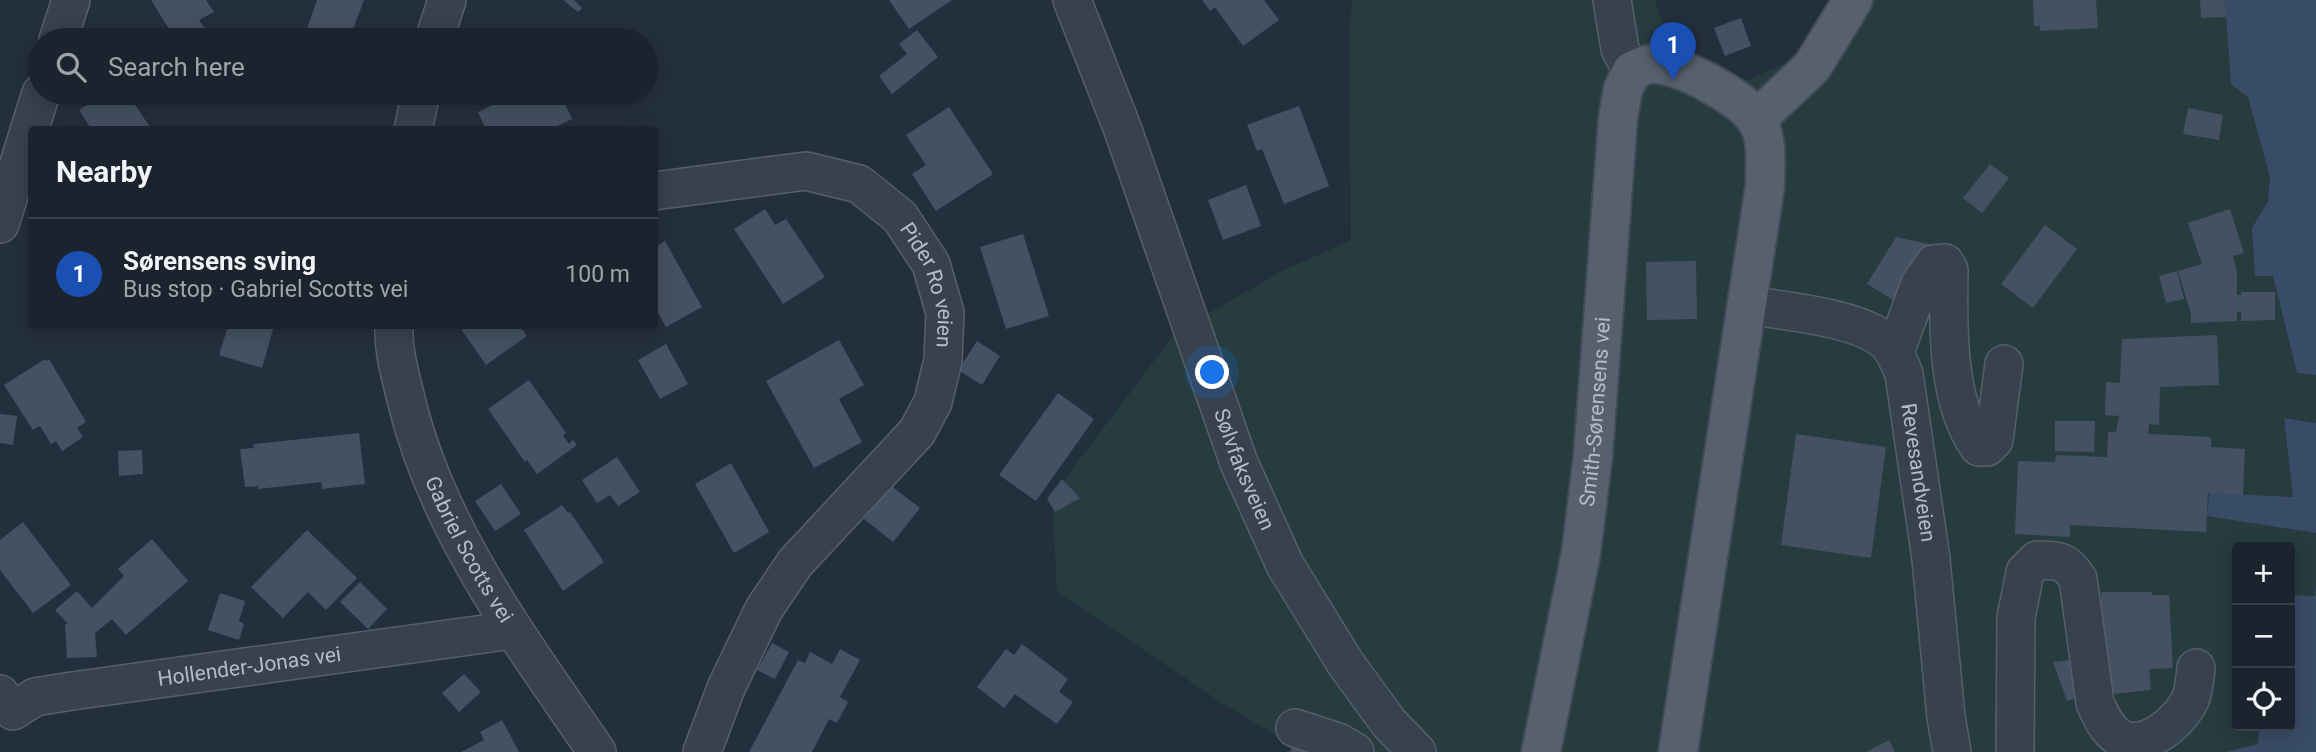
<!DOCTYPE html>
<meta charset="utf-8">
<style>
body{margin:0;font-family:Roboto,sans-serif;background:#282f3a;color:#f1f3f6}
.controls{position:absolute;right:21px;bottom:21px;display:grid;overflow:hidden;border-radius:7px;box-shadow:0 4px 18px #0003}
.controls button{width:63px;height:63px;display:grid;place-items:center;padding:0;border:0;border-bottom:2px solid #39404a;background:#1b232e;color:#f1f3f6;font:35px sans-serif}
.you{position:absolute;left:1213px;top:373px;width:24px;height:24px;margin:-18px;border:5px solid #fff;border-radius:50%;background:#1a73e8;box-shadow:0 0 0 10px #1a73e833}
.badge{display:grid;place-items:center;width:46px;height:46px;border-radius:50%;background:#ea580c;color:#fff;font-size:23px;font-weight:700}
.pin{position:absolute;translate:-50% -58px;filter:drop-shadow(0 2px 4px #0008)}
.pin::after{content:'';position:absolute;top:37px;width:24px;height:21px;background:inherit;clip-path:polygon(0 0,100% 0,50% 100%)}
.list{margin:0;padding:0;list-style:none}
h2{display:flex;justify-content:space-between;align-items:center;height:91px;margin:0;padding:0 28px;font-size:30px}
h2 small{font-size:23px;font-weight:400;color:#a0a4aa}
.list li{display:grid;grid-template-columns:46px 1fr auto;gap:21px;align-items:center;box-sizing:border-box;height:112px;padding:0 28px;border-top:2px solid #39404a}
.list b{display:block;font-size:26px;white-space:nowrap}
.list p{margin:0;font-size:23px;white-space:nowrap;color:#a0a4aa}
.list em{font-size:23px;font-style:normal;color:#a0a4aa}
.icon{flex:none;width:38px;height:38px;fill:none;stroke:currentColor;stroke-width:2;stroke-linecap:round;stroke-linejoin:round}
.map{position:relative;flex:none;width:2316px;height:752px;overflow:hidden}
.search{position:absolute;background:#1b232e;box-shadow:0 4px 18px #0003;left:28px;top:28px;width:630px;height:77px;display:flex;align-items:center;gap:18px;box-sizing:border-box;padding:0 24px;border-radius:38px;color:#a0a4aa;font-size:26px}
.panel{position:absolute;background:#1b232e;box-shadow:0 4px 18px #0003;left:28px;top:126px;width:630px;height:203px;border-radius:7px}
.map>svg:first-child{display:block}
.green{fill:#263c3f}
.water{fill:#394c67}
.building{fill:#455162}
.lines{fill:none;stroke-linecap:round;stroke-linejoin:round}
.minor-casing{stroke:#565f6c;stroke-width:40}
.major-casing{stroke:#414a57;stroke-width:42}
.minor{stroke:#38414e;stroke-width:37}
.major{stroke:#56606e;stroke-width:38}
.labels{text-anchor:middle;dominant-baseline:central;stroke-width:7;stroke-linejoin:round;paint-order:stroke}
.street-label{font-size:21px;fill:#b4bcc9;stroke:#1d2633}
</style>
<div class="map">
<svg width="2316" height="752" viewBox="0 0 2316 752">
<rect width="100%" height="100%" fill="#242f3e"/>
<path class="green" d="M1352,0H1655L1664,29L1739,84L1808,53L1834,0H2225L2270,177L2268,201L2252,228L2256,276H2273L2297,372L2316,375V423L2284,418L2294,497L2209,493L2208,516L2316,533V596L2290,595V547H2237V726H2259L2258,744L2226,752H1305L1228,707L1057,592L1052,496L1176,332L1282,271L1351,240L1349,38Z"/>
<path class="water" d="M2225,0H2316V375L2297,373L2273,276H2255L2252,228L2268,201L2270,177L2248,97L2231,84Z
M2284,418L2316,423V533L2207,516L2209,493L2293,497Z
M2316,586V752H2226L2258,744L2259,726H2290V595L2315,596Z"/>
<path class="building" d="M151,0H206L214,12L199,20L209,35L200,40H188L182,32L174,37Z
M317,0H364L349,40H303Z
M563,0H574L582,8L578,12Z
M889,0H952L909,29Z
M1202,0H1264L1279,20L1243,46L1215,7L1210,11Z
M2033,0H2096L2098,28L2040,31V26H2034Z
M2200,0H2225L2226,17L2201,18Z
M1741,18L1751,46L1725,56L1714,28Z
M917,30L938,57L892,94L879,76L907,54L899,44Z
M97,93H127L152,130H92L79,110L100,96Z
M518,93H560L572,119L549,130H486L478,112Z
M1299,106L1329,186L1284,204L1262,149L1257,151L1247,125Z
M949,107L993,174L936,211L912,174L926,165L906,135Z
M2188,108L2223,115L2219,140L2183,134Z
M1990,164L2009,178L1982,213L1963,198Z
M1246,185L1261,226L1223,240L1208,200Z
M765,209L775,225L786,219L825,277L783,304L734,229Z
M2230,209L2244,253L2233,256L2237,271V295H2241V292H2275V320L2241,321V312H2237V321L2191,323V314L2178,271L2202,264L2188,223Z
M2045,225L2077,249L2033,308L2001,284Z
M1023,234L1049,316L1006,329L980,247Z
M1896,237L1933,245L1898,303L1867,284Z
M665,241L702,307L666,327L654,306V248Z
M1696,261L1697,319L1647,320L1646,262Z
M2177,271L2184,299L2166,303L2159,276Z
M228,326H274L262,368L219,355Z
M459,326H520L527,336L486,365Z
M2217,335L2219,385L2160,387L2159,425L2149,424L2148,434L2211,437V447L2245,449L2243,495L2208,493L2206,532L2070,525V537L2015,534L2018,461L2055,462L2056,455L2107,457L2108,432H2116L2119,416L2105,415L2106,382L2120,383L2122,339Z
M839,340L864,385L839,399L862,442L814,468L766,381Z
M977,341L1000,356L982,385L958,370Z
M666,344L688,384L660,399L638,360Z
M45,359L46,361L49,359L86,422L77,428L83,437L62,451L56,441L51,444L40,426L33,430L4,385Z
M529,380L566,433L563,435L569,444L573,440L577,445L537,474L527,460L525,462L488,409Z
M1058,393L1094,419L1036,501L999,475Z
M0,414L17,416L13,445L0,443Z
M2055,421H2095L2094,452L2055,451Z
M359,433L365,484L322,489L321,482L258,489V486L245,487L240,449L254,448L253,444Z
M1796,434L1886,447L1871,558L1781,545Z
M142,450L143,474L119,476L118,451Z
M617,457L640,492L618,506L610,495L597,503L582,480Z
M731,463L769,532L734,553L695,484Z
M1062,479L1080,498L1055,512L1047,499Z
M501,484L521,514L495,531L475,501Z
M890,485L920,508L893,542L864,519Z
M562,505L568,513L570,512L604,562L563,591L524,530Z
M23,522L71,585L33,613L0,570V540Z
M307,530L357,578L326,610L308,592L283,618L251,587Z
M152,539L188,581L126,635L112,619L95,633L97,657L67,658L65,624H68L55,610L77,591L92,608L124,576L118,569Z
M360,582L387,609L368,629L340,602Z
M2101,592H2152V595H2169L2173,668L2149,669L2151,690L2105,695L2102,654Z
M220,593L245,601L239,621L244,624L239,640L208,630Z
M772,643L789,652L775,679L757,670Z
M1022,644L1068,679L1059,692L1073,702L1057,724L1015,694L1004,708L977,687L1006,649L1014,655Z
M840,649L860,660L840,697L848,702L837,723L829,719L812,752H749L798,660L805,663L810,652L832,664Z
M2078,659L2081,696L2067,701L2053,662Z
M464,674L481,692L459,712L442,693Z
M502,720L519,752H461L484,740L480,732Z
M1889,740L1895,752H1866Z
M1294,741L1322,752H1290Z"/>
<g class="lines">
<defs>
<g id="minor">
<path id="s1" d="M1072,0L1123,130L1239,463L1285,565L1346,664L1389,723L1417,752"/>
<path d="M1612,0L1620,49L1632,71"/>
<path d="M58,40L71,0"/>
<path d="M434,40L447,0"/>
<path d="M413,130L421,93"/>
<path id="s2" d="M654,191L806,171L859,184L900,217L931,264L945,313L943,360L933,402L917,432L795,563L764,609L726,688L702,752"/>
<path d="M0,224L41,93"/>
<path id="s3" d="M1747,305C1784,311 1857,317 1885,341C1895,350 1899,362 1904,374L1931,559L1946,717L1952,752"/>
<path id="s4" d="M394,326C393,351 400,374 406,399C437,530 522,642 597,752"/>
<path d="M1895,352L1920,284L1934,264L1945,263L1949,270C1948,323 1946,403 1979,447H1987L1994,440L2004,364"/>
<path id="s5" d="M0,694L13,711L35,697L72,691L513,630"/>
<path d="M1295,728L1338,742L1355,752"/>
<path d="M2015,752L2016,618L2025,572L2037,560C2059,561 2065,559 2078,579L2095,703C2101,716 2107,731 2120,738C2145,752 2180,721 2190,700C2194,691 2195,677 2196,668"/>
</g>
<g id="major">
<path d="M1757,119L1812,67L1853,0"/>
<path id="s6" d="M1541,752L1581,553L1593,456L1618,118L1623,89L1632,71C1638,68 1645,64 1652,64C1677,62 1741,97 1755,118C1769,136 1765,165 1765,186L1678,752"/>
</g>
</defs>
<use href="#minor" class="minor-casing"/>
<use href="#major" class="major-casing"/>
<use href="#minor" class="minor"/>
<use href="#major" class="major"/>
</g>
<g class="labels">
<g class="street-label">
<text stroke="none"><textPath href="#s2" startOffset="336">Pider Ro veien</textPath></text>
<text stroke="none"><textPath href="#s6" startOffset="345">Smith-Sørensens vei</textPath></text>
<text stroke="none"><textPath href="#s1" startOffset="500">Sølvfaksveien</textPath></text>
<text stroke="none"><textPath href="#s3" startOffset="282">Revesandveien</textPath></text>
<text stroke="none"><textPath href="#s4" startOffset="238">Gabriel Scotts vei</textPath></text>
<text stroke="none"><textPath href="#s5" startOffset="264">Hollender-Jonas vei</textPath></text>
</g>
</g>
</svg>
<div class="controls">
<button>+</button>
<button>−</button>
<button><svg class="icon" aria-label="locate" viewBox="0 0 24 24"><circle cx="12" cy="12" r="6"/><path d="M12 2v4M12 18v4M2 12h4M18 12h4"/></svg></button>
</div>
<div class="you"></div>
<div class="pin badge" style="left:1673px;top:80px;background:#1a4fb4">1</div>
<div class="search"><svg class="icon" aria-label="search" viewBox="0 0 24 24"><circle cx="10" cy="10" r="6"/><path d="M15 15l6 6"/></svg>Search here</div>
<section class="panel">
<h2>Nearby<small></small></h2>
<ul class="list">
<li><span class="badge" style="background:#1a4fb4">1</span><div><b>Sørensens sving</b><p>Bus stop · Gabriel Scotts vei</p></div><em>100 m</em></li>
</ul>
</section>
</div>
